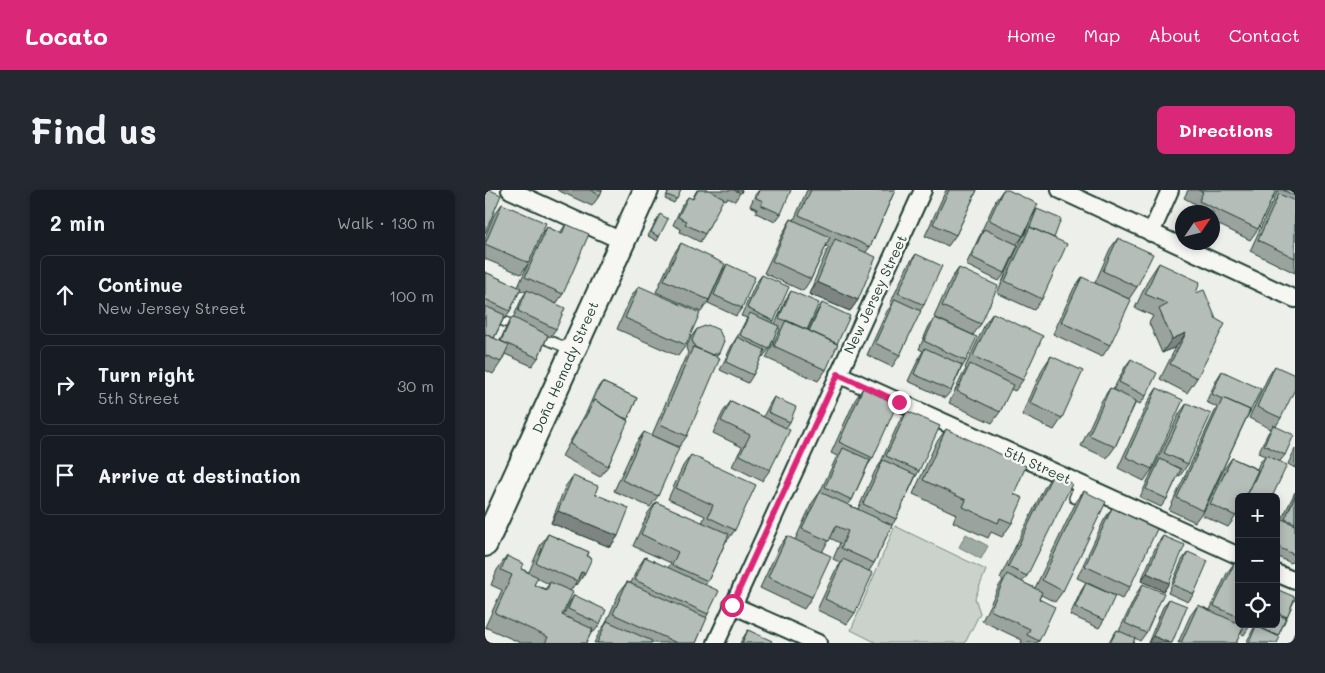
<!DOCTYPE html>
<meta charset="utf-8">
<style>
body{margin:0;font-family:Mali,sans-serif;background:#242831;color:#f1f3f6}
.controls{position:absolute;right:15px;bottom:15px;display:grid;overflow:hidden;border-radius:8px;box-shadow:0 2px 8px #0003}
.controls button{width:45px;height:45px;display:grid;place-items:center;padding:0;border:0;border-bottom:1px solid #363941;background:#171b24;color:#f1f3f6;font:25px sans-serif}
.compass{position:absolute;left:690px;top:15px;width:45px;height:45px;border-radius:50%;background:#171b24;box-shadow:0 2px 8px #0003;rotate:55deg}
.stop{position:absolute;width:15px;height:15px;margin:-11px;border:4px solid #db2777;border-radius:50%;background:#fff}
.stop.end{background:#db2777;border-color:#fff;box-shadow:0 1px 5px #0008}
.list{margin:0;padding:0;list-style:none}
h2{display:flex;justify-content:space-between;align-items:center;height:65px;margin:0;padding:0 20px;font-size:21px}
h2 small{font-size:16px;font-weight:400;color:#9ea1a6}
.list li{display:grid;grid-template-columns:32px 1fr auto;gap:15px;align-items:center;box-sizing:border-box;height:80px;margin:0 10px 10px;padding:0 10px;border:1px solid #363941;border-radius:8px}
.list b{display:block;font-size:19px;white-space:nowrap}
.list p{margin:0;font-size:16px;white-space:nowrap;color:#9ea1a6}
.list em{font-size:16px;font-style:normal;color:#9ea1a6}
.icon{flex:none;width:28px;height:28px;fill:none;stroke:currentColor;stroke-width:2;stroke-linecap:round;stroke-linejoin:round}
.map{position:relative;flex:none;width:810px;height:453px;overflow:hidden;border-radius:8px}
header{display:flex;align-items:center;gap:30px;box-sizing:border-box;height:70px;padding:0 25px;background:#db2777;color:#fff}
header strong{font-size:24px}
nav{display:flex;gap:28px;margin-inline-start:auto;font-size:18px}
.intro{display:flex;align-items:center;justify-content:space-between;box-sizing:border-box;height:120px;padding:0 30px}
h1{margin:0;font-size:35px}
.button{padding:12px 22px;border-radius:8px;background:#db2777;color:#fff;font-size:18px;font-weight:700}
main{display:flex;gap:30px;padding:0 30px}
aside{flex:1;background:#171b24;border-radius:8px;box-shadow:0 2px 8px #0003}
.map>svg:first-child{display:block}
.green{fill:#cbd2cc;stroke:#758880}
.water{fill:#9faaa4;stroke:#6c7e77}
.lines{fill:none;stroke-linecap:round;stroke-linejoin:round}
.lane-casing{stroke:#1f3d34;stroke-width:12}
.street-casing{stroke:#1f3d34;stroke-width:20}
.secondary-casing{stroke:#1f3d34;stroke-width:28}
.lane{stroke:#f6f6f2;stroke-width:9}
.street{stroke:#f6f6f2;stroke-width:16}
.secondary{stroke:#f6f6f2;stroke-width:24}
.wall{fill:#9ba39e;stroke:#1f3d34;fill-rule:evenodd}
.shaded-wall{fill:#7e8481;stroke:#1f3d34}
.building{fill:#b4bdb8;stroke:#1f3d34}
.route{stroke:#db2777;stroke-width:6}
.labels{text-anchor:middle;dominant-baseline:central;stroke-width:4.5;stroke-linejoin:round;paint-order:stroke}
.street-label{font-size:14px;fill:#1f3d34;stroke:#f6f6f2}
</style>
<header>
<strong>Locato</strong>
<nav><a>Home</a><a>Map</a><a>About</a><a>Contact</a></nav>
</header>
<div class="intro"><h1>Find us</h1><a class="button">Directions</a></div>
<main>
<aside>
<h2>2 min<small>Walk · 130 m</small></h2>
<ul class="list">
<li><svg class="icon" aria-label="ahead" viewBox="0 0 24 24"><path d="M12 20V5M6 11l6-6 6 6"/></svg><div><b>Continue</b><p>New Jersey Street</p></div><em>100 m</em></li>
<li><svg class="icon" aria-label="right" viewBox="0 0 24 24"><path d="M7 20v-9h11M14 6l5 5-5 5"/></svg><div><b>Turn right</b><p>5th Street</p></div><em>30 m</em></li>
<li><svg class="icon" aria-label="arrive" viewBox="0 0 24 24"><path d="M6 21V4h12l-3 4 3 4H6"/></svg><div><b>Arrive at destination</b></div></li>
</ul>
</aside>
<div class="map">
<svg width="810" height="453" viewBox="0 0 810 453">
<rect width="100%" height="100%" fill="#edefea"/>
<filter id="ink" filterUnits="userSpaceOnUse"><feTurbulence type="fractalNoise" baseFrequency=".02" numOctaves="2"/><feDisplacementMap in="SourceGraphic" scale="10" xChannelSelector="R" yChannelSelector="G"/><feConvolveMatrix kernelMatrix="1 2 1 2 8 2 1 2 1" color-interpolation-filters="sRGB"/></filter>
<g filter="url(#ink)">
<path class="green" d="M410,336L501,380L490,408L495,423L480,453H392L366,440Z"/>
<path class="water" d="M481,344L503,356L496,369L474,357Z"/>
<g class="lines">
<defs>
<path id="lane" d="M0,123L34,138
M51,145L87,160
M589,308L595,294"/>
<path id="street" d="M25,0L137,51
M575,0L810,109
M666,43L685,0
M353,184L754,366
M791,383L810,391
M247,415L333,453
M231,453L438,0"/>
<path id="secondary" d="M0,354L161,0"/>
</defs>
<use href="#lane" class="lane-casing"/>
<use href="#street" class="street-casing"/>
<use href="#secondary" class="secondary-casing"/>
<use href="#lane" class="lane"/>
<use href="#street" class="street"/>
<use href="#secondary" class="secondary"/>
</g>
<path class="wall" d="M72,0H117L115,5L107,16Z
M184,0H196L189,13L180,9Z
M212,0H257L250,11L242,8L241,10L238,9L220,44L215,52L195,42L196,39L188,35L197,15L203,7L207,9Z
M274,0L296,24L290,32L271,23L272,19L265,16L270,5Z
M322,0H410L385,57L381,62L373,110L365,121L324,104L342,60L344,58L341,56L326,89L318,101L279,83L299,41L306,29L309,30Z
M461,0H492L471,45L463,56L440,46Z
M518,0L547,27L552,19L569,48L557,109L549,120L512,103L537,48L540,44L546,28L538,46L532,54L520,83L514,91L481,75L494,47L497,42H496L511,10Z
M703,0H791L773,39L765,50L728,32V22H706L710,14L699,8Z
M793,0H810V83L765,61L786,15L789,11L788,10Z
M17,14L55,47L62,37L75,43L81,34L78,104L71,114V139L65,147L63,146L53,168L47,176L20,164L16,172L8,184L0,180V82L33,97L43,74L36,84L0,69V47L9,25ZM35,100L41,102L37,108L28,128L22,135L15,151L9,148L19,128L20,129L25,121Z
M175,24L174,47L172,51L163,46Z
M633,48L652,97L644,109L610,93L625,59Z
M196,53L224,110L216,122L171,102L188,65Z
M431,64L439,115L435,121L415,165L407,177L382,165L402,121L407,115L405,114L423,75Z
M674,73L711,103L712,188L702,203L675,189L691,157L677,163L664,133L668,126L650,118L664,88Z
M242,74L257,118L251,126L223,113L237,82Z
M474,78L496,134L488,145L449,127L466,89Z
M277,85L289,131L288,133L290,134L301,109L306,101L323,140L332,121L337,113L341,180L333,191L281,168L295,139L293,138L284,159L278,167L277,166L268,185L263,193L235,180L247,155L252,147L262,128L256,126L271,93Z
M597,87L625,155L617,167L568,144L589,98Z
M154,96L201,155L193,166L132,139L146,107Z
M508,123L538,190L530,201L525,199L515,222L507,233L464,213L477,186L481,179L480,178L500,134Z
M450,128L481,171L476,179L466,201L460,208L423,191L435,166L438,161L434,159L444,136Z
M212,139L234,163L231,166L202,246L194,257L167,245L200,168L203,163L201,158L206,147Z
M566,166L577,228L569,240L537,225L558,178Z
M646,169L661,206L655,214L651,212L630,257L622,268L596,256L617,210L625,198L628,200L640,177Z
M790,176L796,228L791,236L800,265L795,271L787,307H754L751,326L743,337L717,325L739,279L747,268L772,279L775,272L780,266L773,263L783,243L786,239L764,228L783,187Z
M737,181L765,222L761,229L718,321L710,332L684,320L732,217L721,212L732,189Z
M117,192L152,208L123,276L115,287L77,266L102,221L111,200Z
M378,198L388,268L383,275L367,310L363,315L373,319L390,281L395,274L414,232L422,221L434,281L430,288L411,329L407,335L389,373L384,381L370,423L362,434L332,420L350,381L356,373L348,369L355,353L345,348L337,362L327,407L319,419L275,398L294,357L302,346L310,350L327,313L335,302L352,266L346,263L370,210Z
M672,198L667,279L659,291L633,278L664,210Z
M289,207L305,232L301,238L285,280L277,291L247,276L257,257L228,243L238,222L246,211L278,227L284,215Z
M702,213L703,274L695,286L693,285L682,309L676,317L655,307L694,224Z
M461,239L529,304L527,333L517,347L506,342L503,348L468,332L471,324L428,304L451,253Z
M159,242L173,306L165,317L129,301L151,253Z
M810,259V278L803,274Z
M206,265L250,340L242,351H241L223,391L220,395L223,424L221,428L211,453H109L114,443L121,433L134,403L142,392L146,393L152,379L160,367L183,378L186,373L148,356L163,323L171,312L217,333L220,326L183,309L198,276Z
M568,284L542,386L537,392L550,398L591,312L599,301L578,401L570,412L556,405L554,409V451L552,453H536L537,450L497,431L514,396L518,390L515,388L560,296Z
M88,286L110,304L133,346L125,357L66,333L80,297Z
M810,302V367L806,373L791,366V334L795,328L797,329Z
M627,318L645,397L637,409L592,388L619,330Z
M63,344L104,362L92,395L90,394L85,401L77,425L78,426L84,413L89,405L115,434L109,442L107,441L101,453H36L0,437L17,400L6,395L12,380L22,366L36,379L44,382L55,356ZM52,388L64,394L60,399L49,395Z
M678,346L684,393L679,401L656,391L672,354Z
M703,362L709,404L703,412L683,403L697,370Z
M750,372L754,374V434H766L759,445L755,443L751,453H693L705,426L713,415L725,420L742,383Z
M601,393L619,430L614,438L585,425L596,401Z
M658,394L661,443L655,451L650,448L648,453H623L632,440L634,441L653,401Z
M791,399L810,409L793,446L792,453H761L771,434H791Z
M684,409L687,453H663L678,417Z
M263,440L286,453H255L258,448Z
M810,442V453H805L807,450Z"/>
<path class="shaded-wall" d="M332,92L373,110L365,121L324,104Z
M701,143L691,157L677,163L687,149Z
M73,321L133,346L125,357L66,333Z
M96,382L100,383L92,395L90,394Z
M662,383L684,393L679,401L656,391Z
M668,446L685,453H663Z"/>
<path class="building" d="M0,0H5L16,5L0,43Z
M105,0H117L115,5Z
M185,0H196L192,9L182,5Z
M213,0H224L239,8L220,44L200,34L202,31L193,27L203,7L208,9Z
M249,0H257L256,3Z
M274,0H306L296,24L276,15L278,11L271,8Z
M326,0H410L385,57L314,25Z
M464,0H492L471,45L448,34Z
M518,0H523L553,14L538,46L504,30Z
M713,0H791L773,39L714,11L718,2Z
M798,0H810V6Z
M794,4L810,11V68L773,50Z
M17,14L61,33L44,73L0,54Z
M552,19L576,29L569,48L545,37Z
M175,24L183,29L174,47L166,42Z
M306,29L345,47L326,89L287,71Z
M81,34L104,44L78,104L40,87L62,37L77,44Z
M545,37L582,54L557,109L520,91Z
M499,39L533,55L520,83L486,67Z
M633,48L668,64L652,97L618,81Z
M350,49L391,67L373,110L332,92Z
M196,53L240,74L224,110L179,90Z
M431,64L457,76L439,115L413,103Z
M674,73L715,92L711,103L719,100L731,129L740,134L712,188L685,174L701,143L687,149L674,119L683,114L660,104Z
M242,74L270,87L257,118L229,105Z
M474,78L513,96L496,134L457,116Z
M0,82L36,98L25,121L0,109Z
M277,85L304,97L289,131L262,118Z
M597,87L646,110L625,155L576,132Z
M154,96L215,123L201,155L140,128Z
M42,100L80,118L71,139L33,121Z
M306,101L334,113L322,140L294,128Z
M410,109L436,121L415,165L390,153Z
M337,113L365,126L352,154L324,141Z
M0,116L20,125L9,148L0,144Z
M265,123L294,136L284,159L255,145Z
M508,123L558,146L538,190L488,166Z
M27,127L63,145L53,168L16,151Z
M450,128L492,147L481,171L439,151Z
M301,130L353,154L341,180L289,156Z
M223,135L234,140L239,151L234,163L227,165L210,157L207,150L212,139Z
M0,144L24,155L16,172L0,165Z
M252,147L280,160L268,185L241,172Z
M208,157L235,168L202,246L175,234Z
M440,158L477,175L466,201L429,184Z
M566,166L598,181L577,228L545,213Z
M646,169L672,183L661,206L634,192Z
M485,174L528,195L515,222L472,201Z
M790,176L810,185V199L796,228L772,217Z
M737,181L776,199L765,222L764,221L765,220L738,208L737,209L727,204Z
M117,192L152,208L143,229L137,227L110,210L107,213Z
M378,198L412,214L388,268L354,252Z
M625,198L651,211L630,257L604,245Z
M672,198L698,210L667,279L641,267Z
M289,207L311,217L305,232L283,222Z
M738,208L765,220L718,321L692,308Z
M110,210L143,231L123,276L85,254Z
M246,211L305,240L285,280L255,265L265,245L236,231Z
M702,213L726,224L703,274L679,263Z
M422,221L455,236L434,281L401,266Z
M788,235L809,245L800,265L779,255Z
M461,239L541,276L529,304L538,308L527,333L515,328L513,333L478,317L481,310L438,290Z
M159,242L194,258L173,306L137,290Z
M358,258L385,270L367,310L340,297Z
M206,265L271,295L250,340L223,327L228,315L191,298Z
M781,265L802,275L787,307H769L763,304Z
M747,268L773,280L760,307H754V321L751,326L725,314Z
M675,269L696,279L682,309L661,299Z
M398,270L431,285L411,329L378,314Z
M568,284L587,294L542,386L523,377Z
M88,286L113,296L110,304L144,318L133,346L73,321Z
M599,301L621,312L578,401L557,390Z
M335,302L407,335L389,373L356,358L363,341L351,336L344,351L317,339Z
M810,306V333L800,329Z
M171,312L244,344L223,391L187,375L193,362L156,344Z
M627,318L672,339L645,397L600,376Z
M795,328L810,335V365L791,356V337Z
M63,344L104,362L102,366L107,368L100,383L96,382L92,391L51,373Z
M302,346L346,366L327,407L283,387Z
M678,346L700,355L684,393L662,383Z
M703,362L723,371L709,404L688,395Z
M22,366L39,374L36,379L53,387L49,395L62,400L65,392L88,402L77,425L108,439L101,453H60L63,447L10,423L27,385L16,380Z
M160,367L234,401L223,424L150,390Z
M358,369L388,383L370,423L340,409Z
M750,372L754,374V427L729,416Z
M522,384L557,402L554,409L570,417L554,451L542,445L545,439L505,420Z
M142,392L222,428L211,453H192L128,424Z
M601,393L630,406L619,430L590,417Z
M658,394L679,403L661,443L640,433Z
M791,399L810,407L802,427L791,422Z
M89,405L121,420L115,434L83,419Z
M684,409L702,416L687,453H685L668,446Z
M713,415L759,436L751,453H696Z
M791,424L801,428L793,446L772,436L773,434H791Z
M122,431L167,451L166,453H112Z
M771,436L795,447L792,453H764Z
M263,440L287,451L286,453H257Z
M632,440L650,448L648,453H625Z"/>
</g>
<g class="lines" filter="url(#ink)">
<path class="route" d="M247,415L353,184L414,212"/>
</g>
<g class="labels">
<g class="street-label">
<text transform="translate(390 104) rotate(-65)">New Jersey Street</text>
<text transform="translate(80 177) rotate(-66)">Doña Hemady Street</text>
<text transform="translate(553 275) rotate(24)">5th Street</text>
</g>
</g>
</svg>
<div class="controls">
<button>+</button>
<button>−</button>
<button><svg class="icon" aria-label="locate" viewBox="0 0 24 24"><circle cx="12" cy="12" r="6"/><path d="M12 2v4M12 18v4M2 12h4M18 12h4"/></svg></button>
</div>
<svg class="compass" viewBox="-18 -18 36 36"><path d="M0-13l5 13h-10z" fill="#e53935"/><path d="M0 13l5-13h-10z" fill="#9ea1a6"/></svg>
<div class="stop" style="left:247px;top:415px"></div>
<div class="stop end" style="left:414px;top:212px"></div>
</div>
</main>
